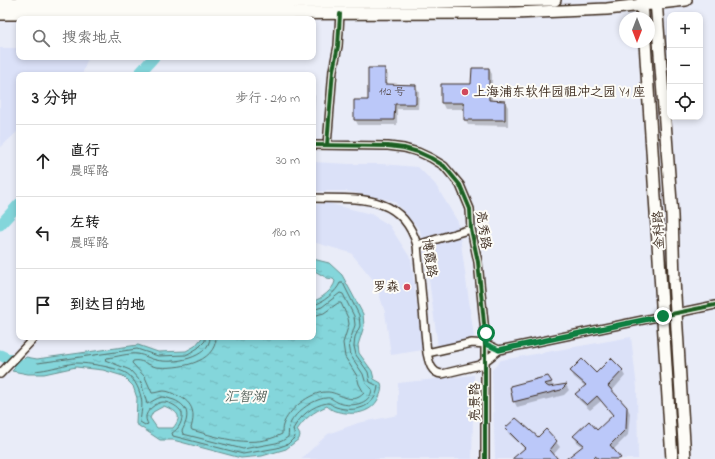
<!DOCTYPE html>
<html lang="zh">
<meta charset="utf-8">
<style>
body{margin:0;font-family:"Indie Flower","LXGW WenKai TC",sans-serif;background:#f2f2f2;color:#222}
.controls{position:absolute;right:12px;top:12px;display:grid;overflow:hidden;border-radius:8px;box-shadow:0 2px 6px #0003}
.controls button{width:36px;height:36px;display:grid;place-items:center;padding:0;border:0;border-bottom:1px solid #e0e0e0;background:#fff;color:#222;font:20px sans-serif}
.compass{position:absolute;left:619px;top:12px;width:36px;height:36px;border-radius:50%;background:#fff;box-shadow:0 2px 6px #0003;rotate:180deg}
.stop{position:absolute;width:12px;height:12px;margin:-9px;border:3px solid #0b8043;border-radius:50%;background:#fff}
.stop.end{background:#0b8043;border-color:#fff;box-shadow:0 1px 4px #0008}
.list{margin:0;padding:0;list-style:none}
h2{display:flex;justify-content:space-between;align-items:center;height:52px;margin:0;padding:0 16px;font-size:17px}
h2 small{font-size:13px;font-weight:400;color:#767676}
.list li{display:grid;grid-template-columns:26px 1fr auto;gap:12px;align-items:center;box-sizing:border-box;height:72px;padding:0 16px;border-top:1px solid #e0e0e0}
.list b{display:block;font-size:15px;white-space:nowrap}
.list p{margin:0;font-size:13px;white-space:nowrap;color:#767676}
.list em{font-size:13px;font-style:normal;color:#767676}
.icon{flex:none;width:22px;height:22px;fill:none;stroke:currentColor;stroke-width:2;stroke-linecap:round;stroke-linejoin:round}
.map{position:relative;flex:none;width:715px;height:459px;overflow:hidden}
.search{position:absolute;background:#fff;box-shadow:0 2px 6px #0003;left:16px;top:16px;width:300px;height:44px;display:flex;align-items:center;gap:10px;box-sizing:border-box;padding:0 14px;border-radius:8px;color:#767676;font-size:15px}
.panel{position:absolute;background:#fff;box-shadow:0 2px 6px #0003;left:16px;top:72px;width:300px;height:268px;border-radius:8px}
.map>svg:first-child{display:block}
.built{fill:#dbe1f8}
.water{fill:url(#water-ripples);stroke:#67918f;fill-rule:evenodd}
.shadow{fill:#0003}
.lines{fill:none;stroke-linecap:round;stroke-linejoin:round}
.shore{stroke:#586f6a;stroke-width:1}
.river{stroke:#84d6db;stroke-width:11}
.building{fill:#bbc8f9;stroke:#3b2a1e}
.minor-casing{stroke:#3b2a1e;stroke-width:10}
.primary-casing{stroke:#3b2a1e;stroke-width:14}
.minor{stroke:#fdfcf7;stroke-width:7}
.primary{stroke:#fdfcf7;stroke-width:11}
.cycleway-casing{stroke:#fdfcf7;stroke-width:6}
.cycleway{stroke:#1b5e20;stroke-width:4}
.route{stroke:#0b8043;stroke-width:5}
.poi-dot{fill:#d1495b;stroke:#fdfcf7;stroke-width:1.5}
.labels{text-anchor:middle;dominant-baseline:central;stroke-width:4;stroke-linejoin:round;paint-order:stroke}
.number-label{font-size:11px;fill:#5b5255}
.poi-label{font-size:13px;fill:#3b2a1e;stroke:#fdfcf7;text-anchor:start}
.street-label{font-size:13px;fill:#3b2a1e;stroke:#fdfcf7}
.water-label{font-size:14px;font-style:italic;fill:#515e57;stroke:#fdfcf7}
</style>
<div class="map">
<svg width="715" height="459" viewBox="0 0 715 459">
<defs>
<pattern id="water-ripples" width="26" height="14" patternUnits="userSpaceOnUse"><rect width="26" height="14" fill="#84d6db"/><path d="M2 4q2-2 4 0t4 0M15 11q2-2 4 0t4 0" fill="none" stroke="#73b8bc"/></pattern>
</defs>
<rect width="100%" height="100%" fill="#e9ecf8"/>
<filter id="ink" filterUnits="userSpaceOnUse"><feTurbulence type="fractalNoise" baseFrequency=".025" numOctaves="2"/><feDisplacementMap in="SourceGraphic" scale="8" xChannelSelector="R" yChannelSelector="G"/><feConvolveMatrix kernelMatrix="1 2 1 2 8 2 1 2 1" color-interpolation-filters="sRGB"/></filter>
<g filter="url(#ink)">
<path class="built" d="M0,48H19V57H88L82,75H19V130L0,148Z
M313,162L349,164H381L418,167L435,184L458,222L474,337L438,347L428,272L420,230L394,201L346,191H313Z
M327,203L371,214L389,225L411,259L423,350L391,355L385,312L375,282L351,253L313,242V205Z
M631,337L637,388L638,459H495L492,370L501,360Z
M474,375L472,459H301L328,434L358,423L398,415V383Z"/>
<path class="water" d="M313,259L329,263L342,275L363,314L364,326L358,345L359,353L372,371L374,379L381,383C383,389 380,396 377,401C368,415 350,415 335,411C332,410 329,408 327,406C313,412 305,418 297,430L300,435L299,439L286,449L262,456L241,458L173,440H160L136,424L137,398L133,386L123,376L103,370L76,367L44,374H28L12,371L26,357L37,359L138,345L158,352L186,351L195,346L201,339L202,337H313V301C320,300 334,289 335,281L333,279L327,278L313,270ZM164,406C176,411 184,415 173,428H157L150,418L153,412Z"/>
<path class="shadow" d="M384,69L388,75L387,85L415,86L419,91L418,109H397V125H358L355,119L369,101Z
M489,69L492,74V101L505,102L508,107V126L468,125L465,120V109H445L442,103L472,85Z
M313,93L315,96L313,132Z
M571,371L596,374L622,371L625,376L612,391L627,407L630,413L628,435L613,450L620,459H567L583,447L577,442L574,436L597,431L614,416L601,401L590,410L579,400L576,395L585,386L574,377Z
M548,378L554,387L566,385L569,390L564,395L517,407L514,401Z
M506,429L538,438L556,442L560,447L553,455L557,459H514L525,449L509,434Z"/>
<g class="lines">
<path class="shore" d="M205,337V341L198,348L186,355L158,356L137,349L38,363L28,362L23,368C34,376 62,364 76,363C89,363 113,367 124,372C133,376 139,388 141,397C143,405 141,414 140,422L145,425L148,424C147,422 146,420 146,418C145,411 157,402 163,402C170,402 179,407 182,413C183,421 179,429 172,433L173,436L243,454L277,448L288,444L295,437L293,429C301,415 312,406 327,403C331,403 332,406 336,407C354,413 376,408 378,386L370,382L368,372L356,355L354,346L355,337L360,326L359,315L343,283H340C337,291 322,304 313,305
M210,337C210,359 172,364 156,360C150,359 144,355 138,354C128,353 116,357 107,358L105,360L130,370L141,382L147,404C152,402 156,398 162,397C166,397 170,399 174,400C190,407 189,417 182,431L183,434L243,449L276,443L282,441L288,437C289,434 288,430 289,427C292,414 313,399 326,398C331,397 333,400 337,402C349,408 371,405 372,389L366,384L363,374L351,356L349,344L355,325L354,316L343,294L340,293L322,307L313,310
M216,337C216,364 177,369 156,367C148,365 141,359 133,361L132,363L145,377L152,393C156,393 160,391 164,391C168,391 172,393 176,395C192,401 196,412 191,428L192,430C220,438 253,449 282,434C282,431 282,428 283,425C288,410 310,392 326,392C339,391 351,407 364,393L359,384L357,376L345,357L343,343L349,324L348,318L341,303H338L324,313L313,316"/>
<path class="river" d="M138,75L154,57
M0,225L19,204
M0,355L19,364L33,366"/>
</g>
<path class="building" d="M368,68H385V84L416,85V104H395L394,120H354V100H368Z
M472,68H489V100L505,101V120H464V103H441V84H471Z
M611,358L623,370L608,386L627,407L626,429L610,445L621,458L619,459H599L595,456L592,459H566L584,445L573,436L589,421L597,430L613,415L597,396L587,405L575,394L586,385L570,371L582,359L596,373Z
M548,376L552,382L544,384L549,387L567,384L561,390L513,402L510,386Z
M516,418L538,437L546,429L557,441L550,450L558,459H512L525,448L505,428Z"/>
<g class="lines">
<defs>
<path id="minor" d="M313,145L388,146L404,148L418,152L431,158L444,166L460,185L470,209L471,229L478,262L485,333V459
M327,145L333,70L338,46L340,14
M313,198C356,199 402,193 417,245L427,353C429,362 431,373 442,374L480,365L499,350L715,305
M417,245L471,229
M427,353L472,343L486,344L499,350
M0,374L35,337"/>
<path id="primary" d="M642,0L643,18
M656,0L672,216L674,280L685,459
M0,3L435,2L555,0
M0,14L515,13L607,9L686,0
M645,42L672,459"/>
</defs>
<use href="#minor" class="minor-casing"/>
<use href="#primary" class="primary-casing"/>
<use href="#minor" class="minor"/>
<use href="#primary" class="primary"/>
<defs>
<path id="cycleway" d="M313,145L388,146L404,148L418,152L431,158L444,166L460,185L470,209L471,229L478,262L485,333V459
M327,145L333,70L338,46L340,14
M499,350L715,305"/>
</defs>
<use href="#cycleway" class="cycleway-casing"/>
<use href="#cycleway" class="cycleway"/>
</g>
</g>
<g class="lines" filter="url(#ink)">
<path class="route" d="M486,333V344L499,350L663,316"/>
</g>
<g class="poi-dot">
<circle cx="465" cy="92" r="4"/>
<circle cx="407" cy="287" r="4"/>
</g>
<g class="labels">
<g class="number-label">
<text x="392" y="92">112 号</text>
</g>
<g class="poi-label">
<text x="473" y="92">上海浦东软件园祖冲之园 Y1 座</text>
<text x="399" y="287" text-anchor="end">罗森</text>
</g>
<g class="street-label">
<text transform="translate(483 230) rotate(81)">亮秀路</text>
<text transform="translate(659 230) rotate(-92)">金科路</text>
<text transform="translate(429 258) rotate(82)">博霞路</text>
<text transform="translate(475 402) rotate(-90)">亮景路</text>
</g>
<g class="water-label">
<text x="245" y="397">汇智湖</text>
</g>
</g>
</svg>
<div class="controls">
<button>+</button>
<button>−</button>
<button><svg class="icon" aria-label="locate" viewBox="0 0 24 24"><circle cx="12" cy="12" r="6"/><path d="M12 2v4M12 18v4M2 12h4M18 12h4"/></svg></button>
</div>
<svg class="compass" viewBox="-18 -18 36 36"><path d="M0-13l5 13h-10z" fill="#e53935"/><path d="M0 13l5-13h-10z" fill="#767676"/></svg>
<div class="stop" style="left:486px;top:333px"></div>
<div class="stop end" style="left:663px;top:316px"></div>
<div class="search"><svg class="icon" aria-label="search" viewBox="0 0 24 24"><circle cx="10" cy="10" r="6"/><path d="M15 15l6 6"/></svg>搜索地点</div>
<section class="panel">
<h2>3 分钟<small>步行 · 210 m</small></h2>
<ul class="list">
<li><svg class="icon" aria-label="ahead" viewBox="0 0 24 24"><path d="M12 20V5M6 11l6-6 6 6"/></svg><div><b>直行</b><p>晨晖路</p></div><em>30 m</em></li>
<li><svg class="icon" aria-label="left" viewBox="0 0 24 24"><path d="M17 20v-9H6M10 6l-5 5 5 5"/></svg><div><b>左转</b><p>晨晖路</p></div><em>180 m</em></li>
<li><svg class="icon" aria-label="arrive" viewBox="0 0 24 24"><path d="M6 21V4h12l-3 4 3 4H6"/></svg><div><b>到达目的地</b></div></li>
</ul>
</section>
</div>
